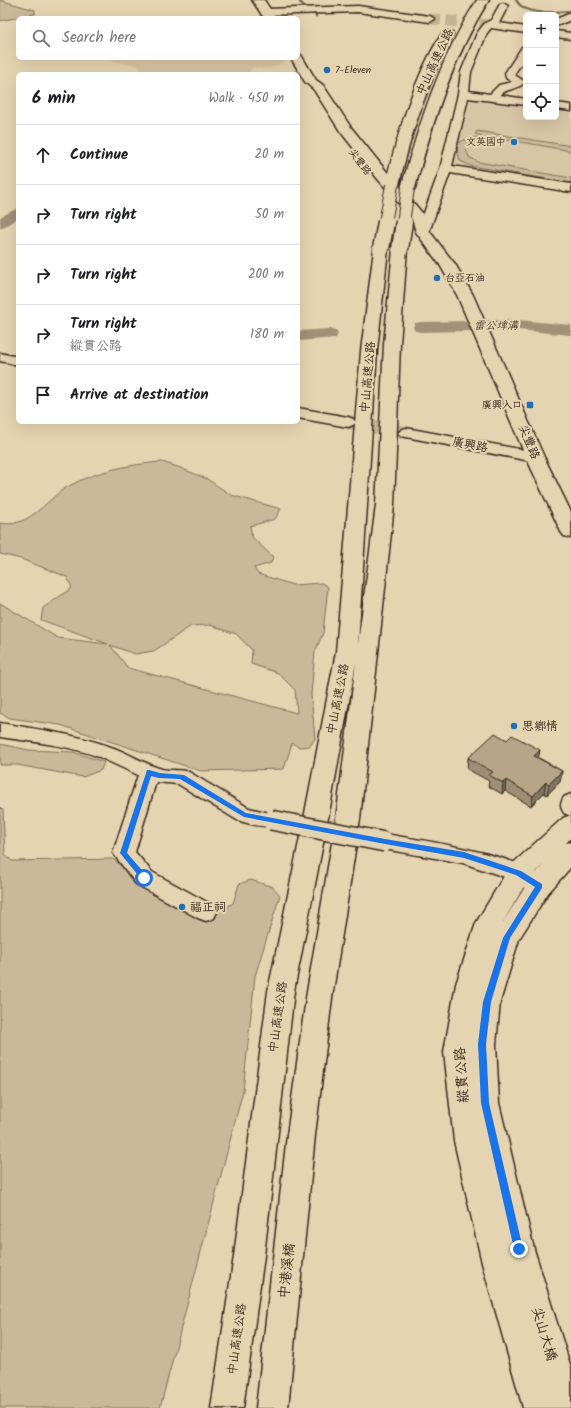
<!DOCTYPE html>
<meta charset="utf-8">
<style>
body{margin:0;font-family:Kalam,"LXGW WenKai TC",sans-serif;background:#f6f6f6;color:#202124}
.controls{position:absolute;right:12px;top:12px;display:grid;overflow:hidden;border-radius:6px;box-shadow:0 4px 16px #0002}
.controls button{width:36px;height:36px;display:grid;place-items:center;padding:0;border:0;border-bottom:1px solid #e0e0e0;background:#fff;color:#202124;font:20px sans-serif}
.stop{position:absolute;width:12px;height:12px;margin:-9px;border:3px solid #1a73e8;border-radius:50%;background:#fff}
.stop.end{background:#1a73e8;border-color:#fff;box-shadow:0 1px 4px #0008}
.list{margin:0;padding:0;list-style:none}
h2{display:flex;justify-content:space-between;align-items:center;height:52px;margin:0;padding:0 16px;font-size:17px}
h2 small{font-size:13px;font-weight:400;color:#757577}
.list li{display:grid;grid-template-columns:26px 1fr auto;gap:12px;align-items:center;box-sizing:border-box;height:60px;padding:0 16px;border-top:1px solid #e0e0e0}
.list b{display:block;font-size:15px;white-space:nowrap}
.list p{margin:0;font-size:13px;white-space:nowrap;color:#757577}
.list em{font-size:13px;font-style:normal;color:#757577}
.icon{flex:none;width:22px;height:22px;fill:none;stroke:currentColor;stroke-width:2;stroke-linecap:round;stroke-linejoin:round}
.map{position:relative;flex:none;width:571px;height:1408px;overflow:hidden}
.search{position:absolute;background:#fff;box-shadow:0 4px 16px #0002;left:16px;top:16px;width:284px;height:44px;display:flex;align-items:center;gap:10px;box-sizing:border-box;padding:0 14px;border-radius:6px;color:#757577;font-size:15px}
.panel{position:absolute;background:#fff;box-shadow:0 4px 16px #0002;left:16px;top:72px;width:284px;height:352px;border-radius:6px}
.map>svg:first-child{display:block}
.built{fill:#d7c6a5}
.green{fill:#c9b899;stroke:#82715c;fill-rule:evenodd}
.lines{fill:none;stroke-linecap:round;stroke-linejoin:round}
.stream{stroke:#796853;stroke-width:2.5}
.river{fill:#a29177;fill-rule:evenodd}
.minor-tunnel-far1{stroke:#c3b294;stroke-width:11;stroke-dasharray:11 5.5;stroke-linecap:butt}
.minor-tunnel{stroke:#c3b294;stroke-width:14;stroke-dasharray:14 7;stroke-linecap:butt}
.minor-casing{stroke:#3b2a1e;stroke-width:3}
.major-casing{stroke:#3b2a1e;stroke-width:3}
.highway-casing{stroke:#3b2a1e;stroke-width:3}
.minor{fill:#e5d4b1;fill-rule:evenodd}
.major{fill:#e5d4b1;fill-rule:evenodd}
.highway{fill:#e5d4b1;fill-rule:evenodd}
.minor-bridge-casing{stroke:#3b2a1e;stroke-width:22;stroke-linecap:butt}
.highway-bridge-far1-casing{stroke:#3b2a1e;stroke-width:14;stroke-linecap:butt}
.highway-bridge-casing{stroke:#3b2a1e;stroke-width:19;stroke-linecap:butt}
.minor-bridge{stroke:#e5d4b1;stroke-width:19}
.highway-bridge-far1{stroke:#e5d4b1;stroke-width:12}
.highway-bridge{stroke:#e5d4b1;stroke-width:16}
.wall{fill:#9d8e75;stroke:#3b2a1e}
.shaded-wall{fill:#7f745f;stroke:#3b2a1e}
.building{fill:#b6a588;stroke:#3b2a1e}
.route{fill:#1a73e8}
.poi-dot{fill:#1f6fb2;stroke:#e5d4b1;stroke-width:1.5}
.labels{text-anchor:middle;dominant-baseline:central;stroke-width:4;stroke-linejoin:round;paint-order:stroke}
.far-poi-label{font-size:10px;fill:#3b2a1e;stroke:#e5d4b1;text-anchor:start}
.far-street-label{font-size:10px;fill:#3b2a1e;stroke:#e5d4b1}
.far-water-label{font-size:11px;font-style:italic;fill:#503f30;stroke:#e5d4b1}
.street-label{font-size:12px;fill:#3b2a1e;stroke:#e5d4b1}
.poi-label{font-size:12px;fill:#3b2a1e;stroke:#e5d4b1;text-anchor:start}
.near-street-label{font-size:14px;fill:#3b2a1e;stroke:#e5d4b1}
</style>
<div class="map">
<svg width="571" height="1408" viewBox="0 0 571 1408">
<rect width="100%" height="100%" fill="#e5d4b1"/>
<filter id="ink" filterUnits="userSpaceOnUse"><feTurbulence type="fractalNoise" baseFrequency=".025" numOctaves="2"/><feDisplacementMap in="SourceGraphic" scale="8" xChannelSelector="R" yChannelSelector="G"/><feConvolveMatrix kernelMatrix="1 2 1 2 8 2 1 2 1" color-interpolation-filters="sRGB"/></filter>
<g filter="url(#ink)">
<path class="built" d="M106,58H286L288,60L269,69L253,67L247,74H143L139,66L104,59Z
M472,98L526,105V117H556V109L571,111V184L452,167L462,115Z"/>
<path class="green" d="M0,0L35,10V14L0,21Z
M477,131L571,146V151C552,148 494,135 478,140C474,142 469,145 466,149L469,157L478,162L571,178V183L471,166L460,161L457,149V144L464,140L482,136L475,134Z
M162,462L178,467L207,479L231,495L281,509L275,519L250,526L252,537L273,557L271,563L254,568L258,574L293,585L322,583L328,587L323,633L315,652L311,694L315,739L310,746L299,747L292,743L284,769L201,771L60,725L10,718L0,713V603L58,638L108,644L41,620L43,608L72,588L67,577L21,559L0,554V523C27,529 45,502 65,488C70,485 76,483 81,480C106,469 135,464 162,462ZM210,625L236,634L252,650L251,664L278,673L295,690L297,713L128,668L110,645L135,654L154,651L191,626Z
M0,744L29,750L73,752L104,762L101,770L83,777L17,765H0Z
M0,807L3,810L5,854L12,861L113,859L156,894L200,912L224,909L233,903L239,884L251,880L273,887L280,895L255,976L243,1091L160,1408H0Z"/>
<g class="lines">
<path class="stream" d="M299,0C302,8 313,8 316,16
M516,0C525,17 555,12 571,11"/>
<path class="river" d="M18,208V218L5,226L0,228V217Z
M518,320L571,325V335L518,330L421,332L415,331L413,327L415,323L421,322Z
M330,329L336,330L338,334L336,338L298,341V331Z"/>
<path class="minor-tunnel-far1" d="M430,19L488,25"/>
<path class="minor-tunnel" d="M348,422L406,433"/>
<defs>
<path id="minor" d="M503,3L508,6L499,23L526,27V33L491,28L487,33L471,72L469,91L490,94L499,85L512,82L506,78L505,73L522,47L526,46V57L515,73V75L525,82C518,90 507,88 500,95L526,99V105L468,98L452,166L571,184V192L450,173L429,232L427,235H419L417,232L440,169L458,94L461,72L477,33L485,23L491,20L500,4Z
M358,6L430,16L435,19L430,22L358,12L266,15L261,12L266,9Z
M571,13V20L556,26V19Z
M556,31L571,33V39L556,37Z
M556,103L571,105V111L556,109Z
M0,353L18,357V365L0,361Z
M298,408L348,417L353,419L356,422L353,425L348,427L298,418Z
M406,428L535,452L541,454L543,457L541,460L535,462L401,436L398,433L401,430Z
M0,723C37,729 75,734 111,747C127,752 146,765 162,769C171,771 180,769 189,772L249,808L278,815L281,820L278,825C266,829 249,824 237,820L178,784L156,782L135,852L152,872L214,906L217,912L214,918L206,921L198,918L136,884L113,853L138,775C125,769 112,763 99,757C68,745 33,742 0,737Z
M571,794V816L564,813C560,807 560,803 564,797Z
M385,834C420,840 533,855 550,886L547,892L539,894L531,892L511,879L463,863L378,848L375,842L378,836Z"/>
<path id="major" d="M252,0H264L276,18H264Z
M298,55H301L316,80L323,85L350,126L387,172L424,215L430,232L455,264L473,295L544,457L571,512V538L564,536L561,532L526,457L457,295L440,265L416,232L412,219L377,178L340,131L314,90L305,82L291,58H298Z
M571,815V838L566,843L571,842V867L548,893L519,939L500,1002L496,1044L499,1103L534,1249L571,1368V1408H523L482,1263L454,1141L444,1052L456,984L476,923L510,866L563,818ZM544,864L530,879L503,922L528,880Z"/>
<path id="highway" d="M477,0H489C452,58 433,122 415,188L413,191L408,192L403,191L401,188C420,122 440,58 477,0Z
M447,31L451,32L453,34C428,82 411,132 399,185L397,188L392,189L387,188L385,185C397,137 415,73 443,32Z
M381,245L386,246L388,249L377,351L358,644L376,505L384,344L393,249L395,246L400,245L405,246L407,249L400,344L394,505L360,819L332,998L315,1135L288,1408H256L287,1135L306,998L336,819L356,662L329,813L294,991L264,1256L243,1408H211L234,1256L268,991L305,813L336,652L361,351L374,249L376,246Z"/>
</defs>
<use href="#minor" class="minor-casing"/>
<use href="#major" class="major-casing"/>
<use href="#highway" class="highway-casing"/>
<use href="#minor" class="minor"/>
<use href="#major" class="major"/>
<use href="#highway" class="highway"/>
<defs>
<path id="minor-bridge" d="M271,820L385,842"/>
<path id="highway-bridge-far1" d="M385,223L392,185
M403,223L408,188"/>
<path id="highway-bridge" d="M381,249L386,222
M400,249L404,222"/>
</defs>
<use href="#minor-bridge" class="minor-bridge-casing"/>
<use href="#highway-bridge-far1" class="highway-bridge-far1-casing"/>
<use href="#highway-bridge" class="highway-bridge-casing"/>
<use href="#minor-bridge" class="minor-bridge"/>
<use href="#highway-bridge-far1" class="highway-bridge-far1"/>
<use href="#highway-bridge" class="highway-bridge"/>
</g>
<path class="wall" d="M468,758H539L562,771L560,782L547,795L544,793L531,806L505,791L502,794L488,786L489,781L467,769Z"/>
<path class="shaded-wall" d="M540,750L538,761L534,756Z
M562,771L560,782L547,795L549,784Z
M506,780L505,791L502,794L503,783Z
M546,782L544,793L531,806L533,796Z"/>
<path class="building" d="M495,733L507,740L512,735L540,750L534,756L562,771L549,784L546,782L533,796L506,780L503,783L489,775L493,772L468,758Z"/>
</g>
<path class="route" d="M147,770H149L160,773L184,775L246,813L385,839L464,852L521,871L542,884V888L510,938L491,1002L486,1044L489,1103L523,1249L522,1252L519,1253L516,1252L514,1249L481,1103L478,1044L483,1002L503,938L535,887L516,875L464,858L385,844L244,817L180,779L159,778L151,776L127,853L147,876L148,878L144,880H142L120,853Z"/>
<g class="poi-dot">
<circle cx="327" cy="70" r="4"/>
<circle cx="514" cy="142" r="4"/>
<circle cx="437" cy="278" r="4"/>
<rect x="526" y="401" width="8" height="8" rx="2"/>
<circle cx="514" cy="726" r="4"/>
<circle cx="182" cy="907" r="4"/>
</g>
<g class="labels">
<g class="far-poi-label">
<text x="335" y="70">7-Eleven</text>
<text x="506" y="142" text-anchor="end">文英國中</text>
<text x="445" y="278">台亞石油</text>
<text x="522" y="405" text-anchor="end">廣興入口</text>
</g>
<g class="far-street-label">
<text transform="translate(360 162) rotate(53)">尖豐路</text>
</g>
<g class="far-water-label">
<text x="496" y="326">雷公埤溝</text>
</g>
<g class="street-label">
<text transform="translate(435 62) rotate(-65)">中山高速公路</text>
<text transform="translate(368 377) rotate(-85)">中山高速公路</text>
<text transform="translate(529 442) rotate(67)">尖豐路</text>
<text transform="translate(470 445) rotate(11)">廣興路</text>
<text transform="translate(338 699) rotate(-79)">中山高速公路</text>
<text transform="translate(278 1017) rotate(-82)">中山高速公路</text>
<text transform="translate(237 1339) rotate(-82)">中山高速公路</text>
</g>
<g class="poi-label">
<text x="522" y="726">思鄉情</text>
<text x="190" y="907">福正祠</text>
</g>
<g class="near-street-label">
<text transform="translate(462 1075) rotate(-94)">縱貫公路</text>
<text transform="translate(287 1271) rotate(-84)">中港溪橋</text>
<text transform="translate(544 1334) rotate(73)">尖山大橋</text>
</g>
</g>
</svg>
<div class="controls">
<button>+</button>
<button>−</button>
<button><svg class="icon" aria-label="locate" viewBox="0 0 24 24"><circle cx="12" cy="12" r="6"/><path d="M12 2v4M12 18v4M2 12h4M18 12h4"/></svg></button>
</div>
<div class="stop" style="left:144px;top:878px"></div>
<div class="stop end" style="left:519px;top:1249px"></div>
<div class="search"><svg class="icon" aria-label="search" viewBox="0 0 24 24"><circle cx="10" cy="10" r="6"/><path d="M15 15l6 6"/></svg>Search here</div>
<section class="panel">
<h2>6 min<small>Walk · 450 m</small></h2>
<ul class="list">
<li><svg class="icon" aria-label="ahead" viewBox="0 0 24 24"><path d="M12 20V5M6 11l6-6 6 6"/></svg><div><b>Continue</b></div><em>20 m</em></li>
<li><svg class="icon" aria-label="right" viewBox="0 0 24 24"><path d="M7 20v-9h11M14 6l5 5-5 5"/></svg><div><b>Turn right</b></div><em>50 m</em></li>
<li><svg class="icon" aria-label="right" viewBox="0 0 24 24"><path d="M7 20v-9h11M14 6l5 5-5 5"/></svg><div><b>Turn right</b></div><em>200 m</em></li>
<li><svg class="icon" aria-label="right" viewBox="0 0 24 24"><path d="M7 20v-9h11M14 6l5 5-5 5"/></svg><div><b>Turn right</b><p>縱貫公路</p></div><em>180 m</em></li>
<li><svg class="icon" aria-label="arrive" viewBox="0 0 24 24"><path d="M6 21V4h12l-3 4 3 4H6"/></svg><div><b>Arrive at destination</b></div></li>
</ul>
</section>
</div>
